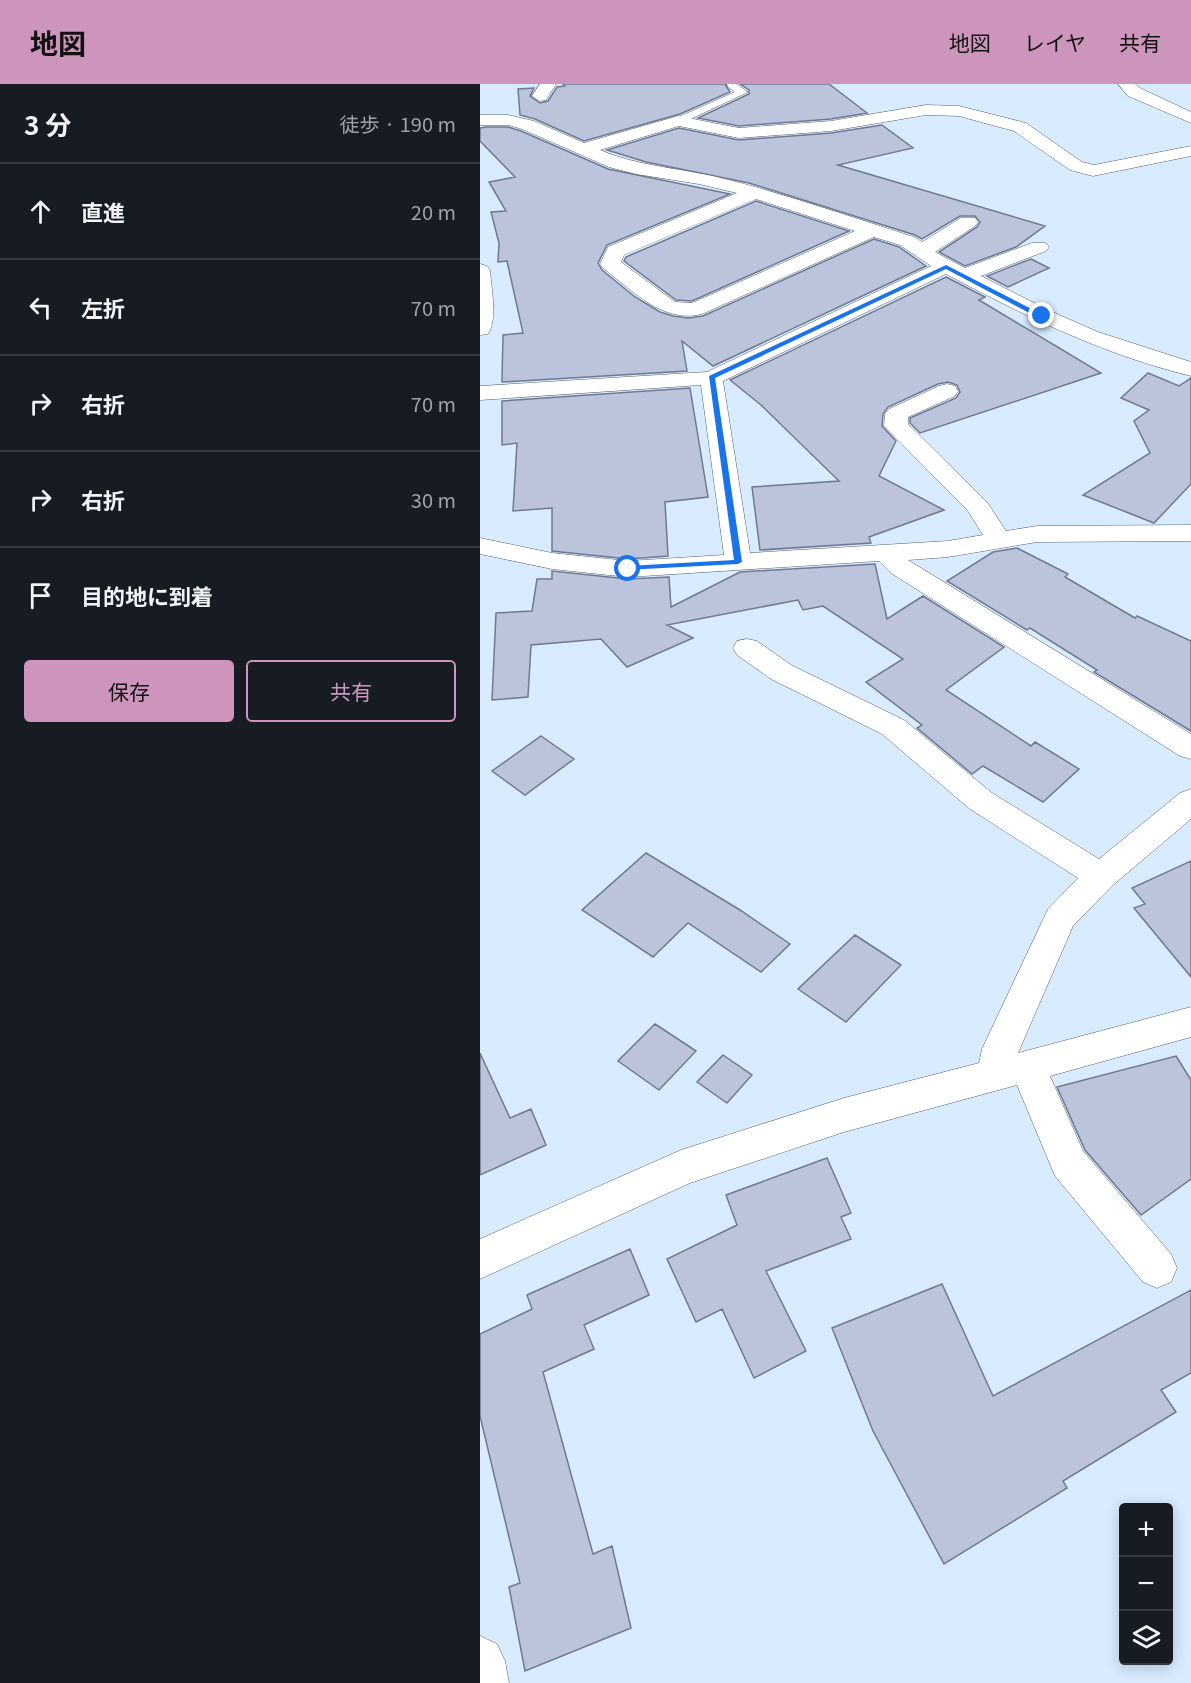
<!DOCTYPE html>
<html lang="ja">
<meta charset="utf-8">
<style>
body{margin:0;font-family:Georgia,"Noto Sans JP",serif;background:#20242c;color:#f1f3f6}
.controls{position:absolute;right:18px;bottom:18px;display:grid;overflow:hidden;border-radius:6px;box-shadow:0 3px 15px #0003}
.controls button{width:54px;height:54px;display:grid;place-items:center;padding:0;border:0;border-bottom:2px solid #363941;background:#171b24;color:#f1f3f6;font:30px sans-serif}
.stop{position:absolute;width:18px;height:18px;margin:-14px;border:4px solid #1a73e8;border-radius:50%;background:#fff}
.stop.end{background:#1a73e8;border-color:#fff;box-shadow:0 2px 6px #0008}
.list{margin:0;padding:0;list-style:none}
h2{display:flex;justify-content:space-between;align-items:center;height:78px;margin:0;padding:0 24px;font-size:26px}
h2 small{font-size:20px;font-weight:400;color:#9ea1a6}
.list li{display:grid;grid-template-columns:39px 1fr auto;gap:18px;align-items:center;box-sizing:border-box;height:96px;padding:0 24px;border-top:2px solid #363941}
.list b{display:block;font-size:22px;white-space:nowrap}
.list em{font-size:20px;font-style:normal;color:#9ea1a6}
.actions{display:flex;gap:12px;padding:18px 24px}
.actions a{flex:1;padding:14px 0;border:2px solid #cd95bc;border-radius:6px;text-align:center;font-size:21px;color:#cd95bc}
.actions .main{background:#cd95bc;color:#111}
.icon{flex:none;width:33px;height:33px;fill:none;stroke:currentColor;stroke-width:2;stroke-linecap:round;stroke-linejoin:round}
.map{position:relative;flex:none;width:711px;height:1599px;overflow:hidden}
header{display:flex;align-items:center;gap:36px;box-sizing:border-box;height:84px;padding:0 30px;background:#cd95bc;color:#111}
header strong{font-size:28px}
nav{display:flex;gap:33px;margin-inline-start:auto;font-size:21px}
main{display:flex}
aside{flex:1;background:#171b24}
.map>svg:first-child{display:block}
.building{fill:#bbc4db;stroke:#71798f;stroke-width:1.5}
.lines{fill:none;stroke-linecap:round;stroke-linejoin:round}
.lane-casing{stroke:#526274;stroke-width:1}
.street-casing{stroke:#526274;stroke-width:1}
.lane{fill:#fff;fill-rule:evenodd}
.street{fill:#fff;fill-rule:evenodd}
.route{fill:#1a73e8}
</style>
<header>
<strong>地図</strong>
<nav><a>地図</a><a>レイヤ</a><a>共有</a></nav>
</header>
<main>
<aside>
<h2>3 分<small>徒歩 · 190 m</small></h2>
<ul class="list">
<li><svg class="icon" aria-label="ahead" viewBox="0 0 24 24"><path d="M12 20V5M6 11l6-6 6 6"/></svg><div><b>直進</b></div><em>20 m</em></li>
<li><svg class="icon" aria-label="left" viewBox="0 0 24 24"><path d="M17 20v-9H6M10 6l-5 5 5 5"/></svg><div><b>左折</b></div><em>70 m</em></li>
<li><svg class="icon" aria-label="right" viewBox="0 0 24 24"><path d="M7 20v-9h11M14 6l5 5-5 5"/></svg><div><b>右折</b></div><em>70 m</em></li>
<li><svg class="icon" aria-label="right" viewBox="0 0 24 24"><path d="M7 20v-9h11M14 6l5 5-5 5"/></svg><div><b>右折</b></div><em>30 m</em></li>
<li><svg class="icon" aria-label="arrive" viewBox="0 0 24 24"><path d="M6 21V4h12l-3 4 3 4H6"/></svg><div><b>目的地に到着</b></div></li>
</ul>
<div class="actions"><a class="main">保存</a><a>共有</a></div>
</aside>
<div class="map">
<svg width="711" height="1599" viewBox="0 0 711 1599">
<rect width="100%" height="100%" fill="#d8ebff"/>
<path class="building" d="M83,0H245L250,8L200,30L104,57L55,35L40,31L38,5L54,4L50,12L60,19L68,17L77,3L85,2Z
M260,0H349L387,29L351,35L259,42L218,34L269,10V6Z
M402,41L433,64L358,81L565,142L536,163L485,182L459,168L497,143L500,138L495,132H480L442,155L435,151L269,99L166,78L127,66L199,44L259,56L351,49Z
M6,43H28L41,47L128,85L250,110L127,161L118,179L122,186L155,213L180,228L193,232L208,234L223,232L394,155L419,163L446,182L233,282L202,257L207,287L22,298L23,251L43,249L27,177L18,178L19,159L11,128L26,127L9,98L35,93L0,57V44Z
M276,117L369,147L212,217L196,216L144,177L146,173Z
M551,175L569,184L528,203L507,192Z
M466,193L505,213L499,216L621,289L440,349L430,339V334L476,314L480,308L477,301L468,298L458,300L408,323L403,330L402,342L416,357L399,392L464,426L389,453L391,459L280,466L272,403L359,397L281,321L250,296Z
M668,289L699,302L711,294V400L674,439L603,411L670,369L654,337L669,326L641,314Z
M210,304L228,413L185,418L188,472L148,475L72,467V424L33,427L37,359L22,361V317Z
M537,464L588,490L585,493L655,534L657,532L711,557V647L614,588L617,586L550,544L547,546L467,497L513,468Z
M395,480L407,535L443,512L524,563L466,606L551,662L555,658L599,685L563,718L503,682L492,690L437,644L442,641L386,598L423,575L343,522L323,526L318,516L187,541L213,554L147,583L121,555L51,561L48,613L12,616L16,529L52,527L57,495H72V487L148,495L189,493L191,523L260,488Z
M61,652L94,675L45,711L12,687Z
M166,769L260,826L310,860L281,888L208,839L173,873L102,826Z
M711,777V893L654,824L665,820L652,804Z
M375,851L421,881L366,938L318,905Z
M175,940L216,967L179,1006L138,977Z
M0,969L30,1034L51,1025L66,1061L0,1091Z
M243,971L272,991L247,1019L217,998Z
M696,972L711,996V1095L661,1131L605,1066L577,1003Z
M347,1074L371,1129L361,1133L371,1155L286,1187L326,1267L274,1294L242,1225L216,1238L187,1175L257,1141L246,1111Z
M150,1165L169,1211L104,1241L114,1265L63,1288L113,1470L132,1462L151,1544L45,1587L29,1503L40,1499L0,1332V1250L52,1225L47,1211Z
M462,1200L513,1312L711,1206V1289L681,1306L696,1328L583,1397L587,1404L464,1480L393,1347L352,1244Z"/>
<g class="lines">
<defs>
<path id="lane" d="M247,0H256L268,8L202,39H194V35L255,8L248,3Z"/>
<path id="street" d="M60,0H76L66,16L60,17L52,12Z
M638,0H655L660,4L711,28V39L648,12Z
M446,21L479,22L546,39L602,78L614,81L711,62V72L613,92L590,86L534,47L479,32L446,31L351,47L259,54L199,42L120,66C160,83 202,84 245,95C309,111 371,133 434,153L442,158L481,134H495L498,138L495,142L455,168L485,184L552,159H566L569,163L566,167L501,192L570,227L618,248L711,278V292C622,270 547,233 466,190L243,297L270,469L468,457L503,451L488,427L404,342L405,330L409,325L459,302L467,300L475,302L478,307L475,312L428,333V340L507,418L526,447L557,442L711,441V457L557,458L468,473L428,476L711,650V675L700,672L411,489L399,477L148,493L72,485L0,470V454L72,469L148,477L244,471L221,301L0,316V302L227,288L451,182L420,161L394,153L222,230C183,240 152,206 123,184L120,180L128,163L257,109L219,100L156,90L129,83L42,45L28,41H0V31H28L54,37L104,59L198,32L259,44L351,37ZM276,115L375,147L212,219L195,218L141,178L144,171Z
M0,180L7,182L10,186C11,204 18,234 8,250L0,251Z
M267,555L277,557L311,581L424,636L512,709L619,775L700,709L711,705V735L633,801L593,842L538,969L711,923V953L570,992L603,1067L691,1170L697,1184L691,1198L677,1204L663,1198L575,1092L537,1001L364,1048L210,1099L0,1195V1155L201,1066L364,1014L499,979L502,965L568,825L598,794L490,725L402,650L291,595L257,571L253,564L257,557Z
M0,1552L17,1560L25,1577L29,1599H0Z"/>
</defs>
<use href="#lane" class="lane-casing"/>
<use href="#street" class="street-casing"/>
<use href="#lane" class="lane"/>
<use href="#street" class="street"/>
</g>
<path class="route" d="M466,181L565,232L559,234L466,185L235,294L262,478L258,480L145,486L144,485L148,482L254,476L229,292Z"/>
</svg>
<div class="controls">
<button>+</button>
<button>−</button>
<button><svg class="icon" aria-label="layers" viewBox="0 0 24 24"><path d="M12 4l9 5-9 5-9-5zM3 14l9 5 9-5"/></svg></button>
</div>
<div class="stop" style="left:148px;top:485px"></div>
<div class="stop end" style="left:562px;top:232px"></div>
</div>
</main>
